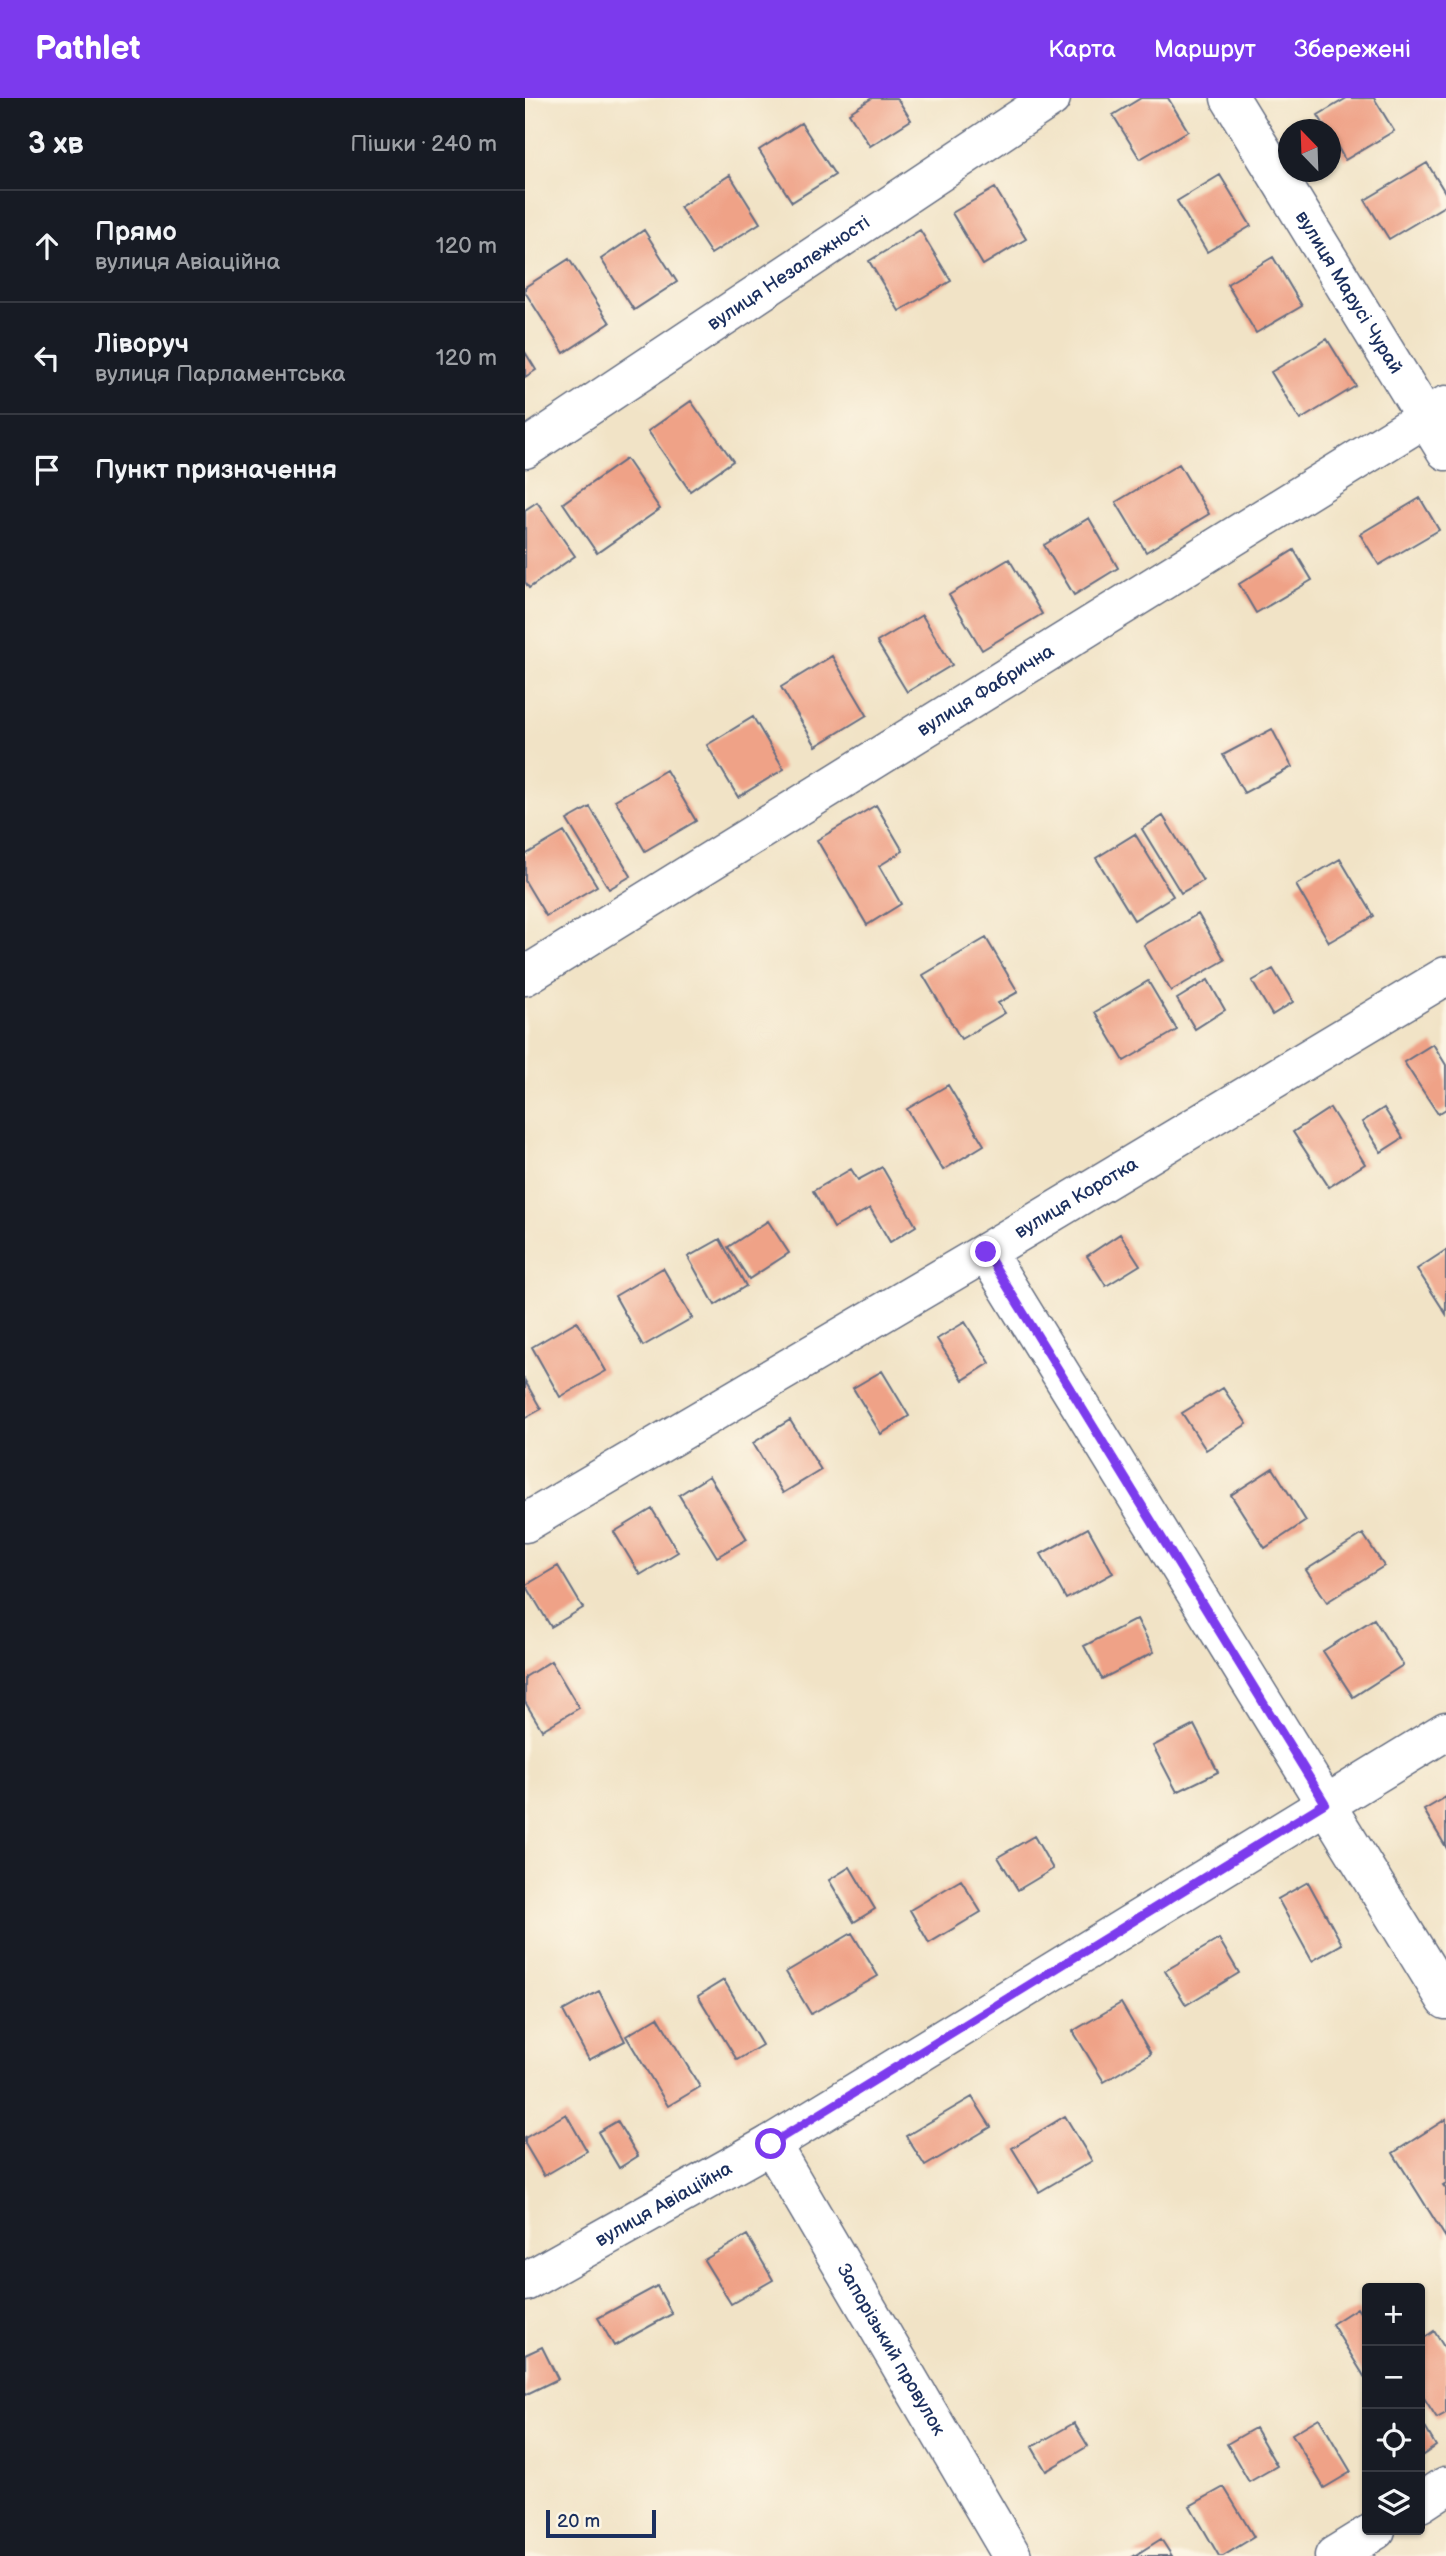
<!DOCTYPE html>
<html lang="uk">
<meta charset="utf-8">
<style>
body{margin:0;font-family:"Balsamiq Sans",sans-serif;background:#242831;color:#f1f3f6}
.controls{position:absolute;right:21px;bottom:21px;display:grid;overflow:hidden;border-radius:7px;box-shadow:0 2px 5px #0004}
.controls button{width:63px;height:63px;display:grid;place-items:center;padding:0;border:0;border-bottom:2px solid #363941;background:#171b24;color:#f1f3f6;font:35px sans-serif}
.compass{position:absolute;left:753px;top:21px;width:63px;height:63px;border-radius:50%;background:#171b24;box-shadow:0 2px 5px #0004;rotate:337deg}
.scale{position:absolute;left:21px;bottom:18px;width:110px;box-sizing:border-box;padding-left:7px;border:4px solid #1b2f5e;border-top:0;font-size:19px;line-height:24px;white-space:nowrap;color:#1b2f5e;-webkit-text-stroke:5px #fcf5e5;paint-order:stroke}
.stop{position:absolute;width:21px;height:21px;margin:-16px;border:5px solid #7c3aed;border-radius:50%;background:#fff}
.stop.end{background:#7c3aed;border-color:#fff;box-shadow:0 2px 7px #0008}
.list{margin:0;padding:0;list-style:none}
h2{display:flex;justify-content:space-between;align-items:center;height:91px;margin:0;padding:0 28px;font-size:30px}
h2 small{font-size:23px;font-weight:400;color:#9ea1a6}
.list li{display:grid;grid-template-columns:46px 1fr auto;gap:21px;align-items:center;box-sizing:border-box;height:112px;padding:0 28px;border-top:2px solid #363941}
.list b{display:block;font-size:26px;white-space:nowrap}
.list p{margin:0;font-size:23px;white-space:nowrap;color:#9ea1a6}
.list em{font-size:23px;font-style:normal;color:#9ea1a6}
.icon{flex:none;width:38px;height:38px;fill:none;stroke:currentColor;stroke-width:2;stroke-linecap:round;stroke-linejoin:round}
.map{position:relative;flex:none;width:921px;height:2458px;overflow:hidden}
header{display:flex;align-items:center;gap:42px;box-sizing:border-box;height:98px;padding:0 35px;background:#7c3aed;color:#fff}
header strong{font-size:33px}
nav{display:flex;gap:38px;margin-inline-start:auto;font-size:24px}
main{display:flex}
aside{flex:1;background:#171b24}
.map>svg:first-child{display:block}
.building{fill:#efa287}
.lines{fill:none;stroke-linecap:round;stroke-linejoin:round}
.minor-casing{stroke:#666e82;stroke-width:41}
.minor{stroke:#fff;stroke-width:38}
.route{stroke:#7c3aed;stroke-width:9}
.labels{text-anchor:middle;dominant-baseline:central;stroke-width:6;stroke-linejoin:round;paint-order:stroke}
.street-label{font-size:19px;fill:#1b2f5e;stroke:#fcf5e5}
</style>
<header>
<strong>Pathlet</strong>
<nav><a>Карта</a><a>Маршрут</a><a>Збережені</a></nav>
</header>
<main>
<aside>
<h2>3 хв<small>Пішки · 240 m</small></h2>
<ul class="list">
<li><svg class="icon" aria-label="ahead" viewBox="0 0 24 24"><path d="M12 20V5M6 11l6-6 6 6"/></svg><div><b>Прямо</b><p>вулиця Авіаційна</p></div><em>120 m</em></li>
<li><svg class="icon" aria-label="left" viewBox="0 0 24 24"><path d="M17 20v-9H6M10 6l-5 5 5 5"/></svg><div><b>Ліворуч</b><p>вулиця Парламентська</p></div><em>120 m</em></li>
<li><svg class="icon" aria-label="arrive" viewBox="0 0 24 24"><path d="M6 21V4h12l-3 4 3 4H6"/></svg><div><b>Пункт призначення</b></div></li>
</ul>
</aside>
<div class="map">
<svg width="921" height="2458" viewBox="0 0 921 2458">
<rect width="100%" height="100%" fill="#fcf5e5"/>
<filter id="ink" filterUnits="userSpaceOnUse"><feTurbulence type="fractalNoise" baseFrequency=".0143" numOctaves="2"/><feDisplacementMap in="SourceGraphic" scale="14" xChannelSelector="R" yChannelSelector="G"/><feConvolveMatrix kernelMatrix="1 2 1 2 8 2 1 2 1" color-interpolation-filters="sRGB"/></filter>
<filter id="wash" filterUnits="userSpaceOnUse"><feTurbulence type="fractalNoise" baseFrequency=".00686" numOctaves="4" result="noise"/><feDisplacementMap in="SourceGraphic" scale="28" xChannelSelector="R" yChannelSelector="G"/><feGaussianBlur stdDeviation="1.57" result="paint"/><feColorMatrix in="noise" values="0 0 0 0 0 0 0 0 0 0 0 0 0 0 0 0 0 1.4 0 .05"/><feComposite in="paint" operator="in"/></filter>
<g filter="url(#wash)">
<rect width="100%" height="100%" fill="#f1e3c6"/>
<g id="blocks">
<path class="building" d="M347,0H372L386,22L345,48L324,15Z
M616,0H643L663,33L615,61L588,17Z
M822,0H849L869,33L820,62L806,37V32H802L793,17Z
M276,25L310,77L267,104L234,52Z
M902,65L921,96V107L864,141L840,102Z
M205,77L235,125L186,156L155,109Z
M695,77L726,128L682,154L652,103Z
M470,90L501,141L458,167L427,115Z
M119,132L152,184L109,212L76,161Z
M395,132L426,183L374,213L344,163Z
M748,159L777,208L731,235L702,186Z
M44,161L85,225L39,255L0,194V189Z
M802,241L831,288L775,322L746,274Z
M0,254L11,272L0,279Z
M166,303L208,363L165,393L123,333Z
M101,361L135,411L72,455L38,405Z
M654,366L684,416L621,454L591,404Z
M895,400L914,432L854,467L835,436Z
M12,404L50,458L4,490L0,484V412Z
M564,420L593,470L549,497L519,447Z
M769,452L787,482L731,515L714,486Z
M484,461L517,516L457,552L424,497Z
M397,517L427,567L382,594L352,544Z
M307,558L342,617L291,648L256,589Z
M228,619L259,671L213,699L182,647Z
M747,631L767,669L719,695L698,657Z
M141,672L171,723L120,753L90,702Z
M351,707L378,753L354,768L376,806L342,827L292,742Z
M65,709L106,778L84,791L42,722Z
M638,718L678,783L656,795L617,731Z
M39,734L72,788L21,818L0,783V757Z
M610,736L648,798L609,822L571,760Z
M815,761L849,818L804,844L771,787Z
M673,816L700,862L646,893L619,847Z
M461,840L493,894L473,905L480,915L436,941L398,877Z
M748,871L768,904L747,917L727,883Z
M683,882L700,912L670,931L652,901Z
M623,883L652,932L599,963L570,914Z
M908,946L921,967V1011L913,1016L879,964Z
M423,987L459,1047L418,1072L382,1011Z
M805,1010L840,1066L804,1089L768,1034Z
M859,1010L878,1040L856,1054L837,1024Z
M357,1069L391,1128L365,1144L345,1110L309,1130L288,1093L326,1071L333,1082Z
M243,1123L264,1155L224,1181L203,1149Z
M595,1136L615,1167L581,1188L562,1158Z
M195,1141L221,1188L190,1207L163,1159Z
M921,1152V1216L892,1171Z
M138,1170L167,1220L118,1248L90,1198Z
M52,1223L81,1273L35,1299L7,1249Z
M440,1224L465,1265L438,1282L412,1241Z
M357,1273L384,1318L356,1336L328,1290Z
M0,1283L16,1311L0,1320Z
M698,1290L722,1326L681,1352L657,1315Z
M265,1322L296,1372L258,1395L228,1345Z
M748,1370L781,1423L740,1450L706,1397Z
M184,1378L222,1441L192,1459L154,1397Z
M127,1411L153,1454L115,1477L89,1434Z
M563,1430L588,1475L541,1501L516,1456Z
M838,1436L859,1468L802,1504L781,1472Z
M33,1468L58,1510L26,1529L1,1487Z
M612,1521L629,1554L577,1581L559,1548Z
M849,1521L878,1567L828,1599L798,1553Z
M26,1563L54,1610L17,1632L0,1604V1579Z
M669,1627L693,1674L652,1694L628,1648Z
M921,1699V1749L899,1712Z
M509,1738L528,1771L493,1792L473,1759Z
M325,1769L350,1811L329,1824L304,1782Z
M436,1782L456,1814L404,1845L385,1812Z
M783,1784L817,1846L787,1863L753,1801Z
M327,1835L353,1878L286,1916L261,1874Z
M694,1841L714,1875L661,1907L640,1873Z
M199,1882L237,1947L212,1962L173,1898Z
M74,1893L100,1943L64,1962L38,1913Z
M596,1905L626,1956L579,1984L548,1933Z
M133,1919L175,1989L143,2008L101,1938Z
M447,1999L466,2029L400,2068L381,2038Z
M41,2016L62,2053L19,2078L0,2046V2040Z
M540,2018L567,2063L514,2094L487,2050Z
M921,2021V2085L918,2087L921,2091V2140L868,2055Z
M92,2023L113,2058L94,2070L73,2034Z
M222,2137L248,2182L206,2206L179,2162Z
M132,2188L147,2216L89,2248L73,2220Z
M832,2210L842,2225V2283L807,2226Z
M909,2233L921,2252V2315L912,2320L895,2294V2243Z
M17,2249L33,2281L0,2297V2257Z
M794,2320L826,2374L799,2390L767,2336Z
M895,2321L911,2348L895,2359Z
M549,2325L563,2348L521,2373L507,2349Z
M730,2330L752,2368L724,2384L702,2346Z
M699,2389L729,2439L698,2458H694L665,2408Z
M636,2441L647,2458H609Z"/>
</g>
</g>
<g filter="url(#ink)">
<use href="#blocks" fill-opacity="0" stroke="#666e82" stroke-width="2"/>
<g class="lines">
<defs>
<g id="minor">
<path id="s1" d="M705,0L921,353"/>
<path id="s2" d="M0,351L526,0"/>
<path id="s3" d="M0,878L921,307"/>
<path d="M461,1154L921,1902"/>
<path id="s4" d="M0,1425L461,1154L921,878"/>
<path id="s5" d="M246,2046L487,2458"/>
<path id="s6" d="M0,2184L246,2046L921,1633"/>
<path d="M895,2405L921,2388"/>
<path d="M809,2458L851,2432"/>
</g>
</defs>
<use href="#minor" class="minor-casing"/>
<use href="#minor" class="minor"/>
</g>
</g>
<g class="lines" filter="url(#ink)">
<path class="route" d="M246,2046L800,1705L461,1154"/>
</g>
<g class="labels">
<g class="street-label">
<text stroke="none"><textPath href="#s2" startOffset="317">вулиця Незалежності</textPath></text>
<text stroke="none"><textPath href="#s1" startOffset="228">вулиця Марусі Чурай</textPath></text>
<text stroke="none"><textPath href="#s3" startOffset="542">вулиця Фабрична</textPath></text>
<text stroke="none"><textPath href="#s4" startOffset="640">вулиця Коротка</textPath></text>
<text stroke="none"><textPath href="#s6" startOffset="159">вулиця Авіаційна</textPath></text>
<text stroke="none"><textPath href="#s5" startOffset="238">Запорізький провулок</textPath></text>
</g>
</g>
</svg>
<div class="controls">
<button>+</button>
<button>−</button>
<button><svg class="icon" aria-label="locate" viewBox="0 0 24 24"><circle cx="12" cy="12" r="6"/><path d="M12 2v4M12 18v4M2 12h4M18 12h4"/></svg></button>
<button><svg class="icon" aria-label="layers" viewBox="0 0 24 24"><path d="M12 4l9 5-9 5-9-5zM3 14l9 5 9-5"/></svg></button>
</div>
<svg class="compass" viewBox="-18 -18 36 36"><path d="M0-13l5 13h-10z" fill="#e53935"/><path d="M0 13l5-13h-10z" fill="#9ea1a6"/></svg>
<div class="scale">20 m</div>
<div class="stop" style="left:246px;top:2046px"></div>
<div class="stop end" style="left:461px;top:1154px"></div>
</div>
</main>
